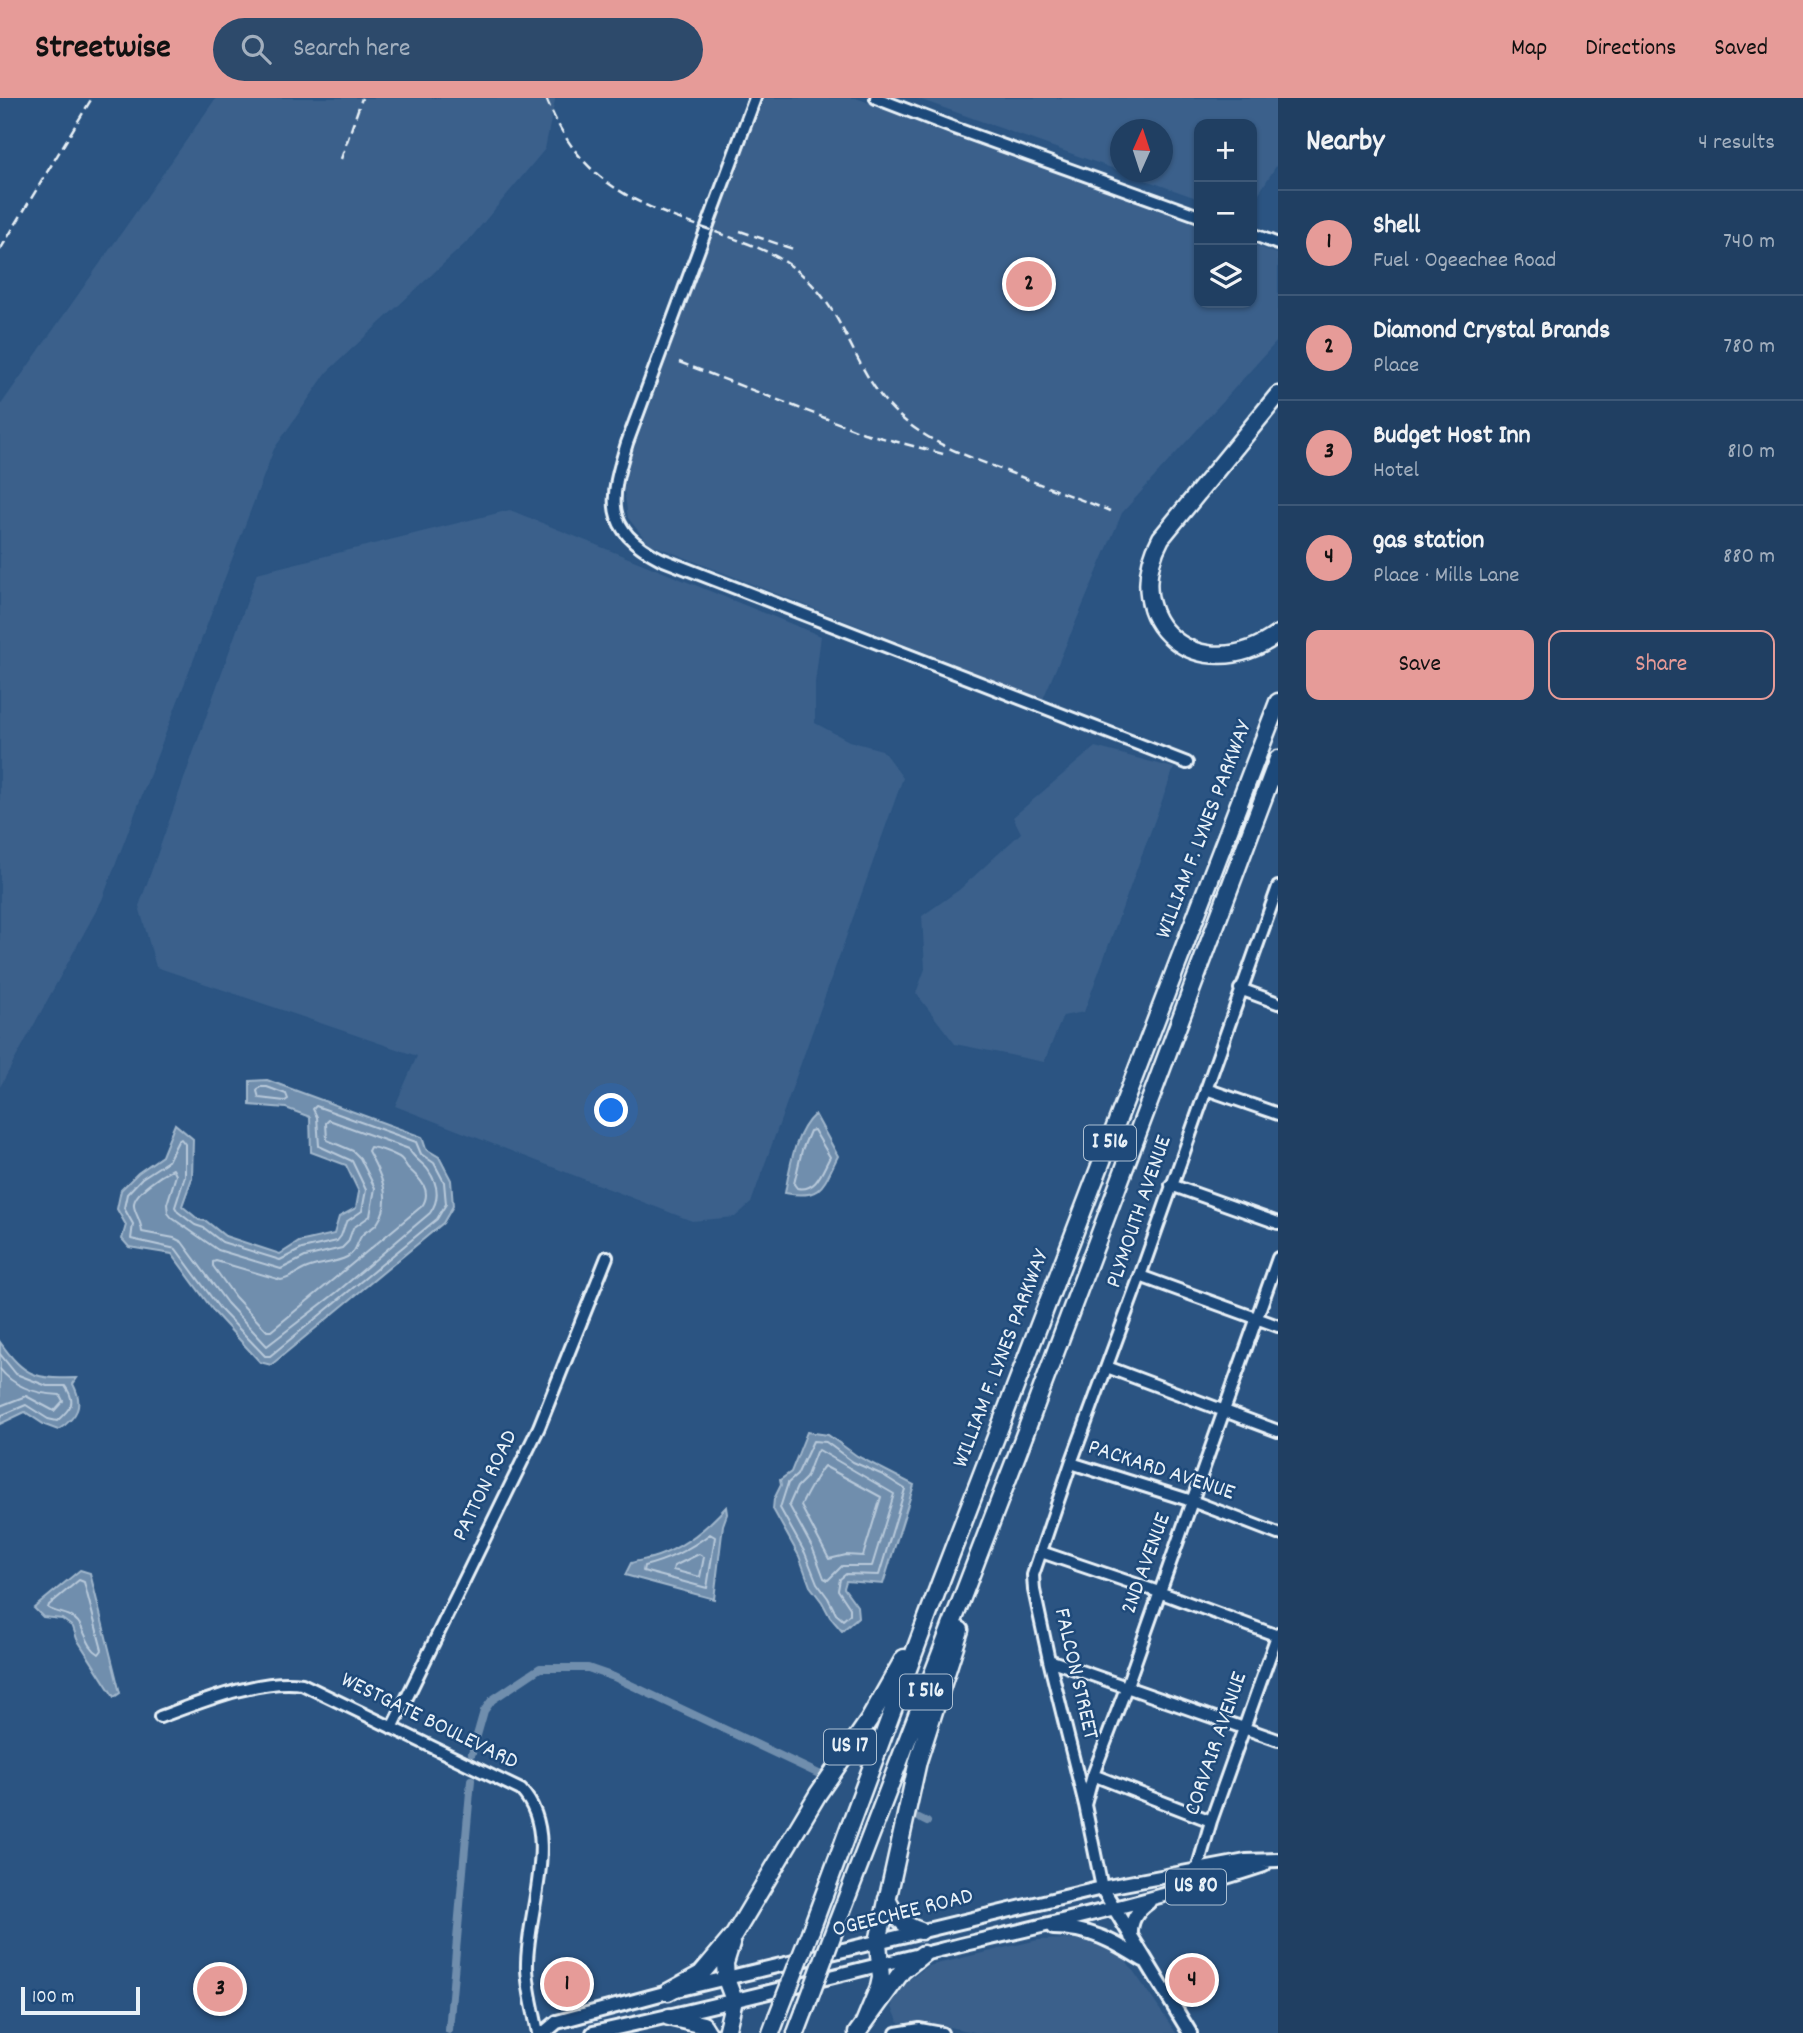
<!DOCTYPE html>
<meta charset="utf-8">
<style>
body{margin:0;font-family:Dekko,sans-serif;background:#2d4a6b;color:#f1f3f6}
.controls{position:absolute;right:21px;top:21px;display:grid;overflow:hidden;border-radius:14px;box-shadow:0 2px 5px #0004}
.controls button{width:63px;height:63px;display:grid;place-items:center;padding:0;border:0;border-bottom:2px solid #3d5877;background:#203f62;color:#f1f3f6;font:35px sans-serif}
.compass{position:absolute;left:1110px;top:21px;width:63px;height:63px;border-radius:50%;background:#203f62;box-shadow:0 2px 5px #0004;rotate:3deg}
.scale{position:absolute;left:21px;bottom:18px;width:119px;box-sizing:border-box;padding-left:7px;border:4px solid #e8f1f8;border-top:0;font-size:19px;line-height:24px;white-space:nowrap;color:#e8f1f8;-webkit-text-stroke:5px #1f4a7a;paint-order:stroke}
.you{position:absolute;left:612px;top:1013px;width:24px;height:24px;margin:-18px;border:5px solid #fff;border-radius:50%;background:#1a73e8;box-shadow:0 0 0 10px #1a73e833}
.badge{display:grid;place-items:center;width:46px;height:46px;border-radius:50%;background:#e69b98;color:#111;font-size:23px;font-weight:700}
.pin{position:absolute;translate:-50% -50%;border:4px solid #fff;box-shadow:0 2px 7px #0006}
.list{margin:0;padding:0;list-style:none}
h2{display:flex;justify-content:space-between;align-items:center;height:91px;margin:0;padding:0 28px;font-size:30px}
h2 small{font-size:23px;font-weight:400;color:#a2afbe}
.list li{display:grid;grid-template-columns:46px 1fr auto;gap:21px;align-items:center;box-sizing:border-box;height:105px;padding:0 28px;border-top:2px solid #3d5877}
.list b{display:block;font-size:26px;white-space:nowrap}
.list p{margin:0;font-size:23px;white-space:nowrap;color:#a2afbe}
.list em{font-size:23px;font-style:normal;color:#a2afbe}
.actions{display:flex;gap:14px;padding:21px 28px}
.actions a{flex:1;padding:16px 0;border:2px solid #e69b98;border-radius:14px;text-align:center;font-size:24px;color:#e69b98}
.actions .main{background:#e69b98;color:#111}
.icon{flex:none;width:38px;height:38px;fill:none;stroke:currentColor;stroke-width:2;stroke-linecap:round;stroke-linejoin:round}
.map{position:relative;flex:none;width:1278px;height:1935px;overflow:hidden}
header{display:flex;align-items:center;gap:42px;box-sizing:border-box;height:98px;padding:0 35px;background:#e69b98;color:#111}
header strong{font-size:33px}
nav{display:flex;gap:38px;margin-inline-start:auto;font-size:24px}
.search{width:490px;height:63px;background:#2d4a6b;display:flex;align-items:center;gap:18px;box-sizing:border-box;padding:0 24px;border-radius:38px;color:#a2afbe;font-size:26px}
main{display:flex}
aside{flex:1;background:#203f62}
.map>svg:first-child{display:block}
.built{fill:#3a608b}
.water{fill:#708ead;stroke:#a0b6cb;stroke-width:2}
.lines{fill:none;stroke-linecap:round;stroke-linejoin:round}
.shore{stroke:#b8c9da;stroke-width:2}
.canal{stroke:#708ead;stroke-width:8}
.minor-casing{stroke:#e8f1f8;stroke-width:16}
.major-casing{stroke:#e8f1f8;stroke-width:18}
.highway-casing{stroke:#e8f1f8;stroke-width:21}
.minor{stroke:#1f4a7a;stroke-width:10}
.major{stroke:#1f4a7a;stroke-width:12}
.highway{stroke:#1f4a7a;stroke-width:16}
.rail{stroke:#e8f1f8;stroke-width:2.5;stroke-dasharray:10 5;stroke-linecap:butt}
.highway-bridge-casing{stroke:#e8f1f8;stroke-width:21;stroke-linecap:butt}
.highway-bridge{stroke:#1f4a7a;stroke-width:16}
.labels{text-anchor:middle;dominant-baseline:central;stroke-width:5;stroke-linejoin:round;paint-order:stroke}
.shield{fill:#1f4a7a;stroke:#acbfd2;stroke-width:2}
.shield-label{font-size:21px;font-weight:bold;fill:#e8f1f8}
.street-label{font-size:23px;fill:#e8f1f8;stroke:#1f4a7a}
</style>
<header>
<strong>Streetwise</strong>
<div class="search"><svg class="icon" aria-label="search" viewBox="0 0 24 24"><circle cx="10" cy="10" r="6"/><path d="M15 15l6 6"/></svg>Search here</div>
<nav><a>Map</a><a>Directions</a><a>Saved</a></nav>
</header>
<main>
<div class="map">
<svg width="1278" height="1935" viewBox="0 0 1278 1935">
<rect width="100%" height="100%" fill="#2b5482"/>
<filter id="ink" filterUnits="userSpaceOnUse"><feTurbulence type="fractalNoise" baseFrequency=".0143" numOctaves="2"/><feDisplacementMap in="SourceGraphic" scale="14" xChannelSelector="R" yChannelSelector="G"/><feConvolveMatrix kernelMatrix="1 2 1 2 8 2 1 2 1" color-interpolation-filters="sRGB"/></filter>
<g filter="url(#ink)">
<path class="built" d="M216,0H555V2L545,51L469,142L327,274L274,351L102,802L0,989V308Z
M762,0H856L1199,127V205H1252V146L1278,156V242L1122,415L1043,601L648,445L628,420L624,391L631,359Z
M916,0H1278V65L1252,106V26H1199V101L1123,74H1162V32H1120V73Z
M510,412L821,538L815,585V625L849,643L882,652L903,680L751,1105L735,1119L692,1123L395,1008L417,958L156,869L139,808L257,475Z
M1095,649L1174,670L1084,914L1063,918L1044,964L955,946L916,895L925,871L922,818L959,792L1021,735L1013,719Z
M1079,1841L1121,1855L1176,1935H979L924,1924L899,1925L892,1909L894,1893L928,1868L1038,1842Z"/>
<path class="water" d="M267,982L422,1039L426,1051L439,1059L451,1082L453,1108L443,1125L271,1267L260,1264L215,1215L172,1156L129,1149L122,1141L126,1127L117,1111L121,1092L138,1075L162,1058L175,1026L193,1041L192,1080L182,1108L199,1122L206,1123L225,1138L280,1156L299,1144L334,1136L339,1119L356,1110L359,1094L346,1067L311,1054L310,1019L286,1010L250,1007V983Z
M815,1016L838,1058C823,1087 823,1102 785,1095C790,1069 794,1035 815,1016Z
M0,1244C25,1279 35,1281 77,1280L73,1286C84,1307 78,1319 58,1332L45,1327L25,1314L0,1326Z
M807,1334L828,1337L857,1358L914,1387L883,1486L846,1483L844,1490L857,1508L858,1519L842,1533L830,1519L822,1504L810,1488L799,1458L773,1411L774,1401L781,1387L780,1382L791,1374Z
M726,1409L727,1416L723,1427L714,1501L625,1477L631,1465C640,1462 650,1461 658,1458C686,1448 707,1430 726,1409Z
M80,1472L90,1475L120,1595L114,1599L77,1541L73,1529L62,1521L43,1519L34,1510Z"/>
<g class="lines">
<path class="shore" d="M260,989H267L286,996L288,1001L285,1003L259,1000L257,993Z
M316,1008L416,1044L421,1056L434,1065L444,1084L446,1106L437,1121L270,1258H265L220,1211L176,1151L131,1141L133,1126L124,1110L127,1096L142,1080L168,1063L178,1043L181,1041L185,1046V1078L175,1109L178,1114L195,1127L204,1130L222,1144L280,1162L302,1151L337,1143L341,1138L346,1124L362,1113L366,1092L352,1063L319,1048L317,1019L313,1011Z
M329,1022L409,1051C414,1061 422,1064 428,1072C438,1086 440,1101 430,1115L337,1194L267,1248L227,1205L182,1144L174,1140L142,1134C141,1122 135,1116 134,1108C132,1095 163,1076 173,1071L176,1077L167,1106L168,1115L172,1120L218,1152L281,1171L305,1159L342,1150L348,1144L353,1130L370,1118L375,1090L360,1060L353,1053L327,1042L326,1025Z
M814,1032L830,1059C822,1073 817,1094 797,1090L794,1086L802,1052L810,1033Z
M370,1049C378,1050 389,1054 397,1058C403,1060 404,1065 408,1070C419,1080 433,1092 422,1108L271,1233H267L235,1199L213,1168V1164L216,1163L281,1182C293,1180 299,1172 310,1169C322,1165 336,1165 347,1159C357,1154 356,1145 362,1137C366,1132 374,1131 378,1124C394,1100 380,1075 368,1053Z
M0,1256L16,1276L47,1288H65C77,1305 71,1310 57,1323L48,1321L26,1307L0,1318
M0,1271C14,1289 37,1296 60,1297L63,1303L54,1313L26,1298L0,1308
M813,1343L826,1344L853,1364L883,1377L905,1391L879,1477L846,1476L840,1481L838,1492L850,1510V1516L843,1522L836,1516L828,1500L817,1485L805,1455L780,1410L788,1385L797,1377Z
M819,1352L894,1396L872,1468H842L828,1482L824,1480L813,1451L789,1407L797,1389L806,1380L816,1354Z
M824,1368L881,1399L863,1458L846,1457L829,1461L801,1408C803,1402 820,1372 824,1368Z
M710,1436L715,1439L707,1490L643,1473L644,1468C669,1462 690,1451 710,1436Z
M699,1456L704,1459L700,1479L673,1472L674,1468Z
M79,1482L84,1484L102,1552L99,1556C87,1549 86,1534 78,1524C69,1514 58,1516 48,1510L49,1507Z"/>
<path class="canal" d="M472,1655L484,1613L492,1602L540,1570H588L614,1579L819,1676
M919,1720L927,1724
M449,1932L471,1682"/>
<defs>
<path id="minor" d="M755,0L627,345C610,401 602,431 661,461L1187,665
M876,0L954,30L1199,118
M1252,136L1278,146
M1240,891L1278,905
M1206,991L1278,1016
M1171,1087L1278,1125
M1140,1178L1278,1228
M1107,1269L1278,1333
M1071,1365L1192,1403L1278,1436
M1041,1454L1159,1494L1278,1538
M1049,1562L1278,1642
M160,1619C201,1604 259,1580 302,1586L521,1692C563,1736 525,1817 527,1871C528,1892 534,1914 538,1935
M392,1630L539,1329L607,1159
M1093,1677L1211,1723
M1085,1707L1049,1562L1034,1492L1033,1477L1071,1365L1140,1178L1278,789
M1197,1772L1211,1723L1278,1535
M1102,1790L1085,1707L1093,1677L1126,1590L1278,1160
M896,1935L920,1931L942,1935"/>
<path id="major" d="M1102,1790L1190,1935
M1053,1830C1090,1830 1113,1843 1143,1862
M1131,1839C1130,1823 1136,1813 1149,1804
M544,1935L557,1924L668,1894L1102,1790L1246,1763L1278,1762
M593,1935C709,1910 824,1880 940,1852C1049,1826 1158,1802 1264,1767"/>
<path id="highway" d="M1278,297L1161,440C1116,524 1200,593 1278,536
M887,1801C895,1818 903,1828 921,1833
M837,1825L1015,1362L1278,661
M811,1832L940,1485L1278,604
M668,1894L701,1876L734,1837L818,1696L869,1622L904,1560
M669,1919L703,1927L708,1935
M864,1925L879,1889L881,1880L878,1844L918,1663L960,1532
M726,1935L734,1902L726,1881L725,1865L731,1846
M771,1935L777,1919
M796,1935L804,1914
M857,1935L902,1873L923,1856"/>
</defs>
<use href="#minor" class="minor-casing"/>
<use href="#major" class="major-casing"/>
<use href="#highway" class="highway-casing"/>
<use href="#minor" class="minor"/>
<use href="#major" class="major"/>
<use href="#highway" class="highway"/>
<path class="rail" d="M546,0C579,84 634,106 713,133C740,143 768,151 791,168C842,204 848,258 884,302C917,342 964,357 1011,375C1044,388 1077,400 1110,413
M341,61L362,0
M740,133L796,152
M0,152L92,0
M679,264L864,335L947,357"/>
<defs>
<path id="highway-bridge" d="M804,1914L837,1825
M777,1919L811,1832"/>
</defs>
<use href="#highway-bridge" class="highway-bridge-casing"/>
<use href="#highway-bridge" class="highway-bridge"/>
</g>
</g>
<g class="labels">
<g class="shield">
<rect x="1084" y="1027.5" width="52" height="35" rx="5"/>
<rect x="900" y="1576.5" width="52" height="35" rx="5"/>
<rect x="824" y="1631.5" width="52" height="35" rx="5"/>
<rect x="1166" y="1771.5" width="60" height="35" rx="5"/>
</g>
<g class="shield-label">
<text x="1110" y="1045">I 516</text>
<text x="926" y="1594">I 516</text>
<text x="850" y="1649">US 17</text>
<text x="1196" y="1789">US 80</text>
</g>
<g class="street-label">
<text transform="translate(1205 732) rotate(-69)">WILLIAM F. LYNES PARKWAY</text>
<text transform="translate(1140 1114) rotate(-71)">PLYMOUTH AVENUE</text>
<text transform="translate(1002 1261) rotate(-69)">WILLIAM F. LYNES PARKWAY</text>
<text transform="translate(1161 1373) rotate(18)">PACKARD AVENUE</text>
<text transform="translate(486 1388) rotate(-64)">PATTON ROAD</text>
<text transform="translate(1147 1466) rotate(-70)">2ND AVENUE</text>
<text transform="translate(1075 1576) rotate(77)">FALCON STREET</text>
<text transform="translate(429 1624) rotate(26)">WESTGATE BOULEVARD</text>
<text transform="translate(1217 1646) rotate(-71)">CORVAIR AVENUE</text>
<text transform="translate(903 1816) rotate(-14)">OGEECHEE ROAD</text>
</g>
</g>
</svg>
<div class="controls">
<button>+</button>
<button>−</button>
<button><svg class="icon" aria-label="layers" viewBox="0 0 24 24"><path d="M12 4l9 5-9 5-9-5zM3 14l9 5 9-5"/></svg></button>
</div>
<svg class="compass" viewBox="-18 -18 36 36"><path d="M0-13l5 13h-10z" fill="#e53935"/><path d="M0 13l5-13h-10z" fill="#a2afbe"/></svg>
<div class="scale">100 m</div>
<div class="you"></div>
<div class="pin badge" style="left:567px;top:1886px">1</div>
<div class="pin badge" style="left:1029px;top:186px">2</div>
<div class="pin badge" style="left:220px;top:1891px">3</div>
<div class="pin badge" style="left:1192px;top:1882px">4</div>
</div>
<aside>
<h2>Nearby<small>4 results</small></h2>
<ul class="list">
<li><span class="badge">1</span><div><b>Shell</b><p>Fuel · Ogeechee Road</p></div><em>740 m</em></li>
<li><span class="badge">2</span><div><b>Diamond Crystal Brands</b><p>Place</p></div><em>780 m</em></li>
<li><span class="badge">3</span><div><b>Budget Host Inn</b><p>Hotel</p></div><em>810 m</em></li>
<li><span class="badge">4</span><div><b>gas station</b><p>Place · Mills Lane</p></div><em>880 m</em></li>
</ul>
<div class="actions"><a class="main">Save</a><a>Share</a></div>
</aside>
</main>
